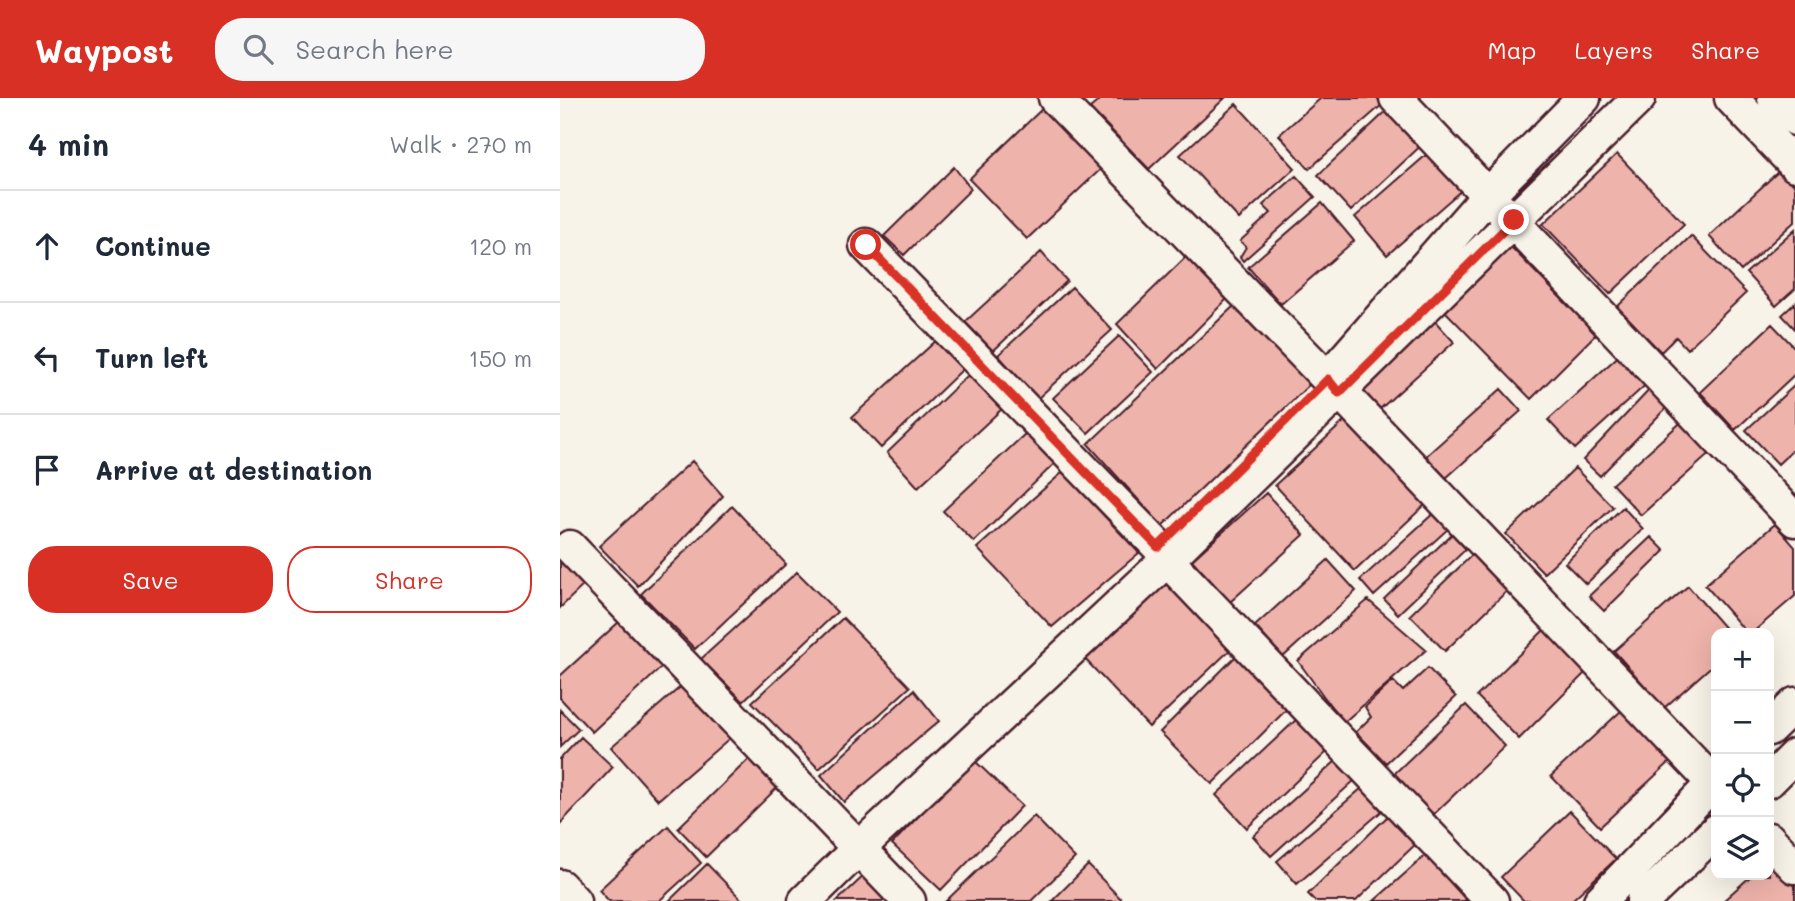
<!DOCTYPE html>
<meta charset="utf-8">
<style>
body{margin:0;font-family:Mali,sans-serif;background:#f6f6f7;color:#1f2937}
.controls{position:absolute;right:21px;bottom:21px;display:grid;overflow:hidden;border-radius:14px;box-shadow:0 7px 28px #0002}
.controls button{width:63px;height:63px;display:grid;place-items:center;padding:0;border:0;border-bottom:2px solid #e0e1e3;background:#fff;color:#1f2937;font:35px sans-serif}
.stop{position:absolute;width:21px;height:21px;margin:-16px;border:5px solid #d93025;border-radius:50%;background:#fff}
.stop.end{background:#d93025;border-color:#fff;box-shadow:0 2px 7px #0008}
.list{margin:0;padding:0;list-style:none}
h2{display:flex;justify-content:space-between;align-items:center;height:91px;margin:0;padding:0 28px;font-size:30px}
h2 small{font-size:23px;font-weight:400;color:#747a83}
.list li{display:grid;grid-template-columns:46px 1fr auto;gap:21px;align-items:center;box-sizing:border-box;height:112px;padding:0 28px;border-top:2px solid #e0e1e3}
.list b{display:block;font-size:26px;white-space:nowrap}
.list em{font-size:23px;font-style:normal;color:#747a83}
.actions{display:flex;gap:14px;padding:21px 28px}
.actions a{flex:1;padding:16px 0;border:2px solid #d93025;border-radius:28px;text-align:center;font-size:24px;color:#d93025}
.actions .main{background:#d93025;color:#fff}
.icon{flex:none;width:38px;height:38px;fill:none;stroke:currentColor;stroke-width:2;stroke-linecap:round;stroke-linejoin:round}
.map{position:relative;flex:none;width:1235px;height:803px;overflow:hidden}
header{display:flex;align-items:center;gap:42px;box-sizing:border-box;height:98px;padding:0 35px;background:#d93025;color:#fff}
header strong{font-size:33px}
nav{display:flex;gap:38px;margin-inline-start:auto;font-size:24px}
.search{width:490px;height:63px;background:#f6f6f7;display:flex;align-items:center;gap:18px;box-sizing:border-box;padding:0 24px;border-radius:28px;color:#747a83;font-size:26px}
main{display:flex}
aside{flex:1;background:#fff}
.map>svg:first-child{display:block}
.building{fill:#eeb3ab;stroke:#4a1f2b;stroke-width:2}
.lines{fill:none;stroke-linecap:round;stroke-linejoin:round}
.minor-casing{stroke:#4a1f2b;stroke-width:37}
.minor{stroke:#f7f3e8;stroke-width:32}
.route{stroke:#d93025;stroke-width:9}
</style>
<header>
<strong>Waypost</strong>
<div class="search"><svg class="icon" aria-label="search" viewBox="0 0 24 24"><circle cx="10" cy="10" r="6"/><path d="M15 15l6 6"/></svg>Search here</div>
<nav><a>Map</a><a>Layers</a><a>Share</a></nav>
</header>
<main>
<aside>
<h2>4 min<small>Walk · 270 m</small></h2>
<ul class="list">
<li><svg class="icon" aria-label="ahead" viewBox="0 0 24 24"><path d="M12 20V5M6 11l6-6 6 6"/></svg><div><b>Continue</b></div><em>120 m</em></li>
<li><svg class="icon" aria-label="left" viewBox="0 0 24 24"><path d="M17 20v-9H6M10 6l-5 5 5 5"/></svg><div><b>Turn left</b></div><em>150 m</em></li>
<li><svg class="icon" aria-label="arrive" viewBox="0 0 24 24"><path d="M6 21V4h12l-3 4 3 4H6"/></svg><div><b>Arrive at destination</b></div></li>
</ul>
<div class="actions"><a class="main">Save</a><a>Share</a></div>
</aside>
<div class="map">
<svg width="1235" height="803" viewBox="0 0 1235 803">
<rect width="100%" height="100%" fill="#f7f3e8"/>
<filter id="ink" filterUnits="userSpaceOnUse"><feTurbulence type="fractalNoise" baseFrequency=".0143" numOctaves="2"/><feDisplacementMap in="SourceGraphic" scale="14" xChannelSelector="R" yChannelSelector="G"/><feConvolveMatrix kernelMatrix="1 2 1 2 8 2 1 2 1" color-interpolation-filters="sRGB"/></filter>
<g filter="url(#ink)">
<path class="building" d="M542,0H665L589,71L530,10Z
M761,0H817L823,6L749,71L719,37Z
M676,6L735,70L679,121L620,57Z
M833,7L866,43L791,113L758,77Z
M485,8L543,69L467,141L409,81Z
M872,52L905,89L827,157L795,119Z
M1057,56L1124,126L1050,196L983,126Z
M394,69L411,91L344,157L324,138Z
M1220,72L1235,88V123L1181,173L1149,138Z
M736,78L755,99L683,163L680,159L686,149L680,143L711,115L703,107Z
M762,105L794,143L721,206L688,169Z
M1235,131V191L1216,208L1186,175Z
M1131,138L1186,195L1127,251L1116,239L1101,254L1057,209Z
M947,145L1036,236L971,301L881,209Z
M633,152L671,197L598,271L557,226Z
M481,154L507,183L433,253L405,224Z
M512,189L552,232L477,301L438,257Z
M1235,205V231L1222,217Z
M676,206L751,285L602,428L528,346Z
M873,221L894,244L820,311L799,288Z
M1212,226L1235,250V276L1175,332L1140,294Z
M559,238L593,274L528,335L493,300Z
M378,241L404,270L321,350L292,319Z
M1064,253L1091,282L1015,351L988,322Z
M408,277L444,309L358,389L327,355Z
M1235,287V350L1218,366L1186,332Z
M1093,288L1111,305L1040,378L1023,362Z
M941,291L961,313L886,380L866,358Z
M1127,319L1155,351L1081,417L1052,386Z
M788,320L867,405L795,473L715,387Z
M467,334L495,365L414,444L383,413Z
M132,363L163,398L78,488L39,448Z
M1015,370L1053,409L984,475L946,436Z
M503,374L579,455L492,529L417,450Z
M706,395L744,437L670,504L632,462Z
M172,408L226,466L135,551L81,496Z
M1063,409L1083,431L1026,486L1005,465Z
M875,414L889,430L814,498L800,482Z
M1215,426L1235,449V498L1192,535H1187L1145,487Z
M892,436L906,451L838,516L824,501Z
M1091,439L1105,453L1044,513L1029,498Z
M916,453L951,489L885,553L850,517Z
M0,455L28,483L0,510Z
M768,462L796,493L723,559L695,528Z
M237,474L277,514L183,603L141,561Z
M606,480L672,550L589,629L523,559Z
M1128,488L1169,535H1156V564L1104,610L1054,553Z
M808,502L866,552L783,625L738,563Z
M283,520L350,589L259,671L192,604Z
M60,523L102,569L32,634L0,600V578Z
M984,532L1026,574L959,641L917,598Z
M680,554L732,606L652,686L600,634Z
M868,570L896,599L826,665L796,634L811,619L805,609L833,583L843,593Z
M125,585L172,638L98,702L51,649Z
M354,592L379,623L284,704L261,677Z
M906,607L945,648L873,717L834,676Z
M0,612L19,631L0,649Z
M1062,612L1110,664L1040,729L991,678Z
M738,620L769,652L687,730L656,697Z
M21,639L53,669L0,726V661Z
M192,658L220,687L146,759L118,730Z
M413,661L462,708L381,792L332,746Z
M777,662L795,682L711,758L693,738Z
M802,690L822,713L737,786L717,763Z
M1010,713L1056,761L1011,803H964L941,779Z
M831,715L859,743L796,803H755L748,796Z
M474,718L515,760L471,803H386Z
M108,728L141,765L99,803H49L39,792Z
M866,757L907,803H814Z
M1210,760L1235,788V803H1163L1192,777H1209Z
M147,766L183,803H109Z
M528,767L563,803H492Z
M308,774L336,803H277Z"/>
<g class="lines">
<defs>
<path id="minor" d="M495,0L768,281L1156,688
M836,0L1235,422
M1171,0L1235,67
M1214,0L1235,21
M306,147L599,449L607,462L932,803
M774,273L929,96L1024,0
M10,449L349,803
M1209,631L1235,606
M1209,683L1235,657
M1209,741L1235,769
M0,788L14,803
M245,803L299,750L607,462L1079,0
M1040,803L1156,682
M1083,803L1156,733"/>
</defs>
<use href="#minor" class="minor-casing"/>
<use href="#minor" class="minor"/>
</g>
</g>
<g class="lines" filter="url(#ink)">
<path class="route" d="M306,147L598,449L768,281L779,295L954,122"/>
</g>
</svg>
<div class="controls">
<button>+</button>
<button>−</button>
<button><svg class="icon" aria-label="locate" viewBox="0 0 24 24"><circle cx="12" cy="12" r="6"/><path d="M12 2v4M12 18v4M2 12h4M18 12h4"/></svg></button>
<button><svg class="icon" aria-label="layers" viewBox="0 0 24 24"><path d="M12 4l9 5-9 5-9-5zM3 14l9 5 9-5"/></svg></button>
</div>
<div class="stop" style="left:306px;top:147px"></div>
<div class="stop end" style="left:954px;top:122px"></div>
</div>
</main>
